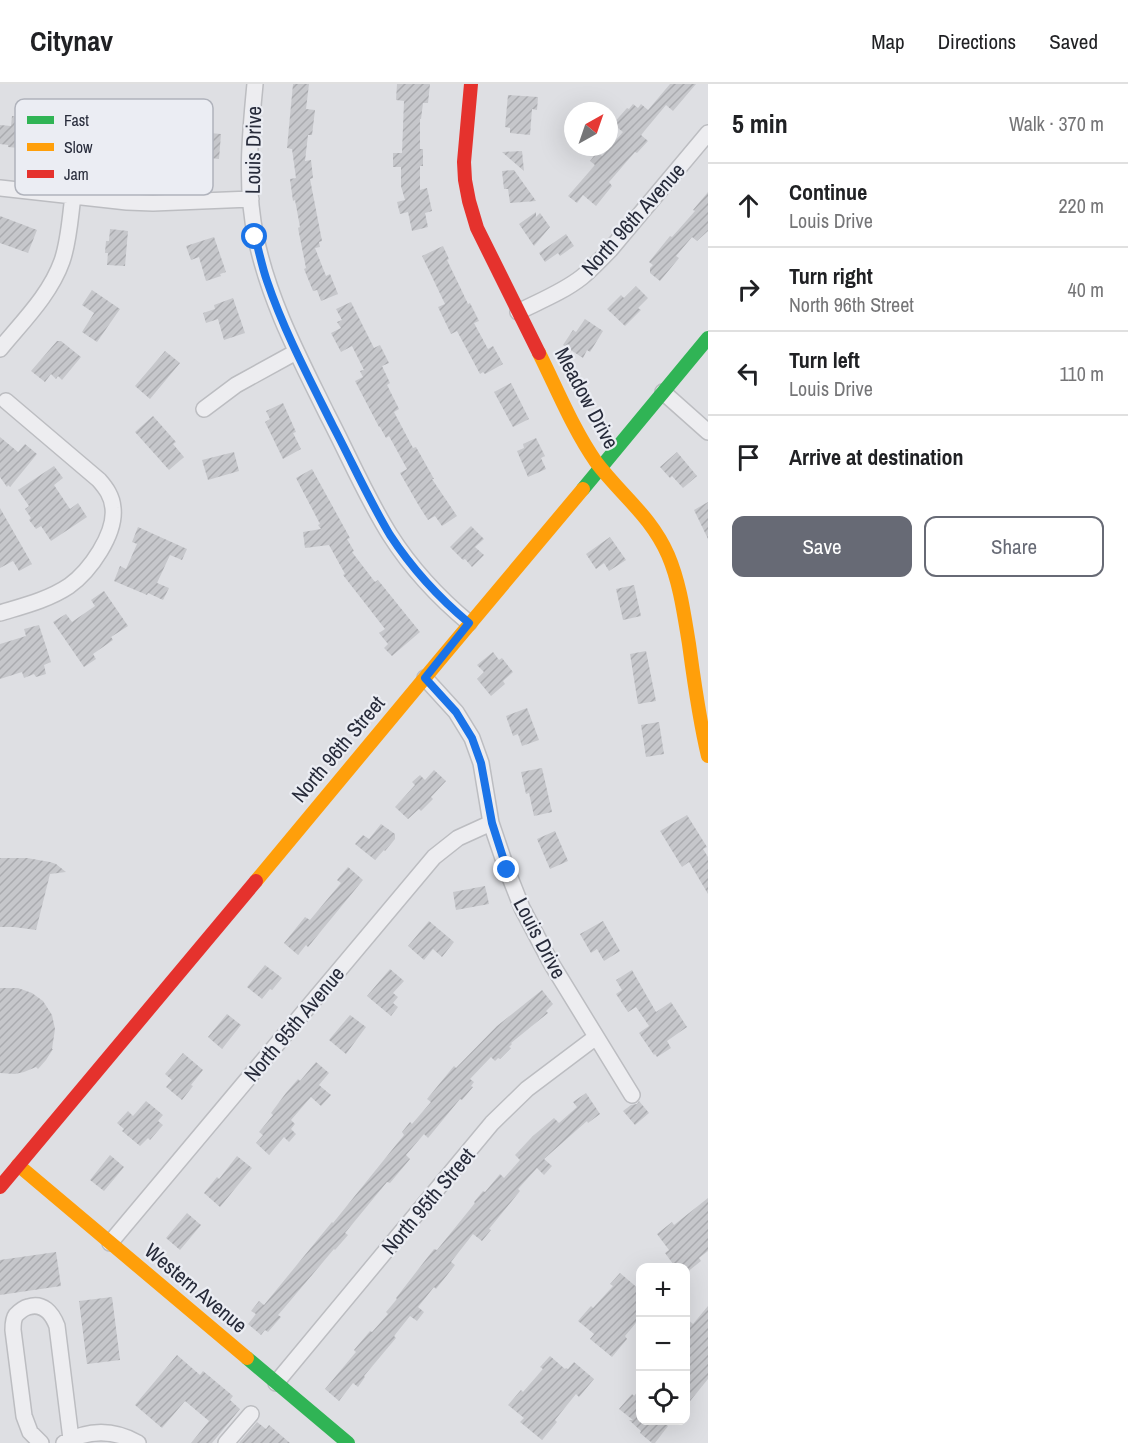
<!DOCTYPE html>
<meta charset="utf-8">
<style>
body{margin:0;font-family:"Archivo Narrow",sans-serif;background:#f6f6f6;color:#202124}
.controls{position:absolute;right:18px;bottom:18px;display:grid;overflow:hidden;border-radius:12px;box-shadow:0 6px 24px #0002}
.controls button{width:54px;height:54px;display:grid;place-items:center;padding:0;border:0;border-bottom:2px solid #e0e0e0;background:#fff;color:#202124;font:30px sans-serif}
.compass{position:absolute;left:564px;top:18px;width:54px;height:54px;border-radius:50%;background:#fff;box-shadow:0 6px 24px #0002;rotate:40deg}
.stop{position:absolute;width:18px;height:18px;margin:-14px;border:4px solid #1a73e8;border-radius:50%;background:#fff}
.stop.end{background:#1a73e8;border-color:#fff;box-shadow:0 2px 6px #0008}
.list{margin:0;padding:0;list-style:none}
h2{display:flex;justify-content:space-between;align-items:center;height:78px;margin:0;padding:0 24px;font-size:26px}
h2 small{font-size:20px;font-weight:400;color:#757577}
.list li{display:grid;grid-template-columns:39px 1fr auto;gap:18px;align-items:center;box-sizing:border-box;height:84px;padding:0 24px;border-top:2px solid #e0e0e0}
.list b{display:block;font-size:22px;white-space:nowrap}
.list p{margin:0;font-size:20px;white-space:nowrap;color:#757577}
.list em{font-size:20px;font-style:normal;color:#757577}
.actions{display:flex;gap:12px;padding:18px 24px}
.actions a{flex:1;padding:14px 0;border:2px solid #676a75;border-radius:12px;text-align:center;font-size:21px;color:#676a75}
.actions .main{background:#676a75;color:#fff}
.icon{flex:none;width:33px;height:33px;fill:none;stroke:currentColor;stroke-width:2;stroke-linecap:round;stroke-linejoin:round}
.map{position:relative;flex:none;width:708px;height:1359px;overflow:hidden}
header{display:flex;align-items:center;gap:36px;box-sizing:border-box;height:84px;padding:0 30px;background:#fff;border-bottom:2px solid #e0e0e0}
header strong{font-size:28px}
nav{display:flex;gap:33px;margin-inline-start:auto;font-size:21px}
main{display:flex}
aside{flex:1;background:#fff}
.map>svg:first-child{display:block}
.building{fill:url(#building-hatch)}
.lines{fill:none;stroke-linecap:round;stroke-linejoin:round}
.street-casing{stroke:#bcbdc1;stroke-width:18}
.street{stroke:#ededf0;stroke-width:15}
.fast{stroke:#30b455;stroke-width:14}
.slow{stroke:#ff9f0a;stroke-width:14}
.jam{stroke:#e5322d;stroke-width:14}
.route{stroke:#1a73e8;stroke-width:8}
.labels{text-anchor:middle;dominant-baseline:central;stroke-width:4.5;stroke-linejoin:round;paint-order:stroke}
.street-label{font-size:21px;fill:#272b3a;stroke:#ebedf3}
.key{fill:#ebedf3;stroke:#b0b3bc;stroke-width:1.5}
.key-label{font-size:16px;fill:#272b3a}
</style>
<header>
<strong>Citynav</strong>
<nav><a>Map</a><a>Directions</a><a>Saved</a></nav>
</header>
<main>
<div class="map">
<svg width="708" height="1359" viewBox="0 0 708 1359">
<defs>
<pattern id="building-hatch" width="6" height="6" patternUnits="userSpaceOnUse" patternTransform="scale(1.5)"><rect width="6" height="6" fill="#c6c7cb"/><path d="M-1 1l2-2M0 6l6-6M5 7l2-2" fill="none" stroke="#aaabaf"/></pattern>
</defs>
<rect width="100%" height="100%" fill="#dedfe3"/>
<path class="building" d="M293,0H309L306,25L315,26L312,51H308L305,77L311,76L313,94L310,95L322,157L319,158L320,163L315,164L326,192L330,190L338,210L321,217L317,206L313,207L304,185L306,184L298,144L300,143L295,116L293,117L290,95L296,94L292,65L287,64Z
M397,0H430L428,19H423L421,35H420V65H423V82H420V106L427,104L432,127L425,129L428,143L412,147L408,128L400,130L397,118L405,116L401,102V83H393V69H402L404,17L396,16Z
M670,0H696L673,27L666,21L641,51L648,57L637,69L635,68L609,98L612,102L596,122L583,111L577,119L568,112L595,81L590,77L597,68L602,72L623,48L613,40L627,24L629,25L633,20L638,24L641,20L648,26Z
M508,11L538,13L537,26L532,25L530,51L510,49V44L505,43Z
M12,32L30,34L29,43L94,50V55L132,58V50L146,51V54L165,56L163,74H150V79L132,78V73L112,72V70L80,67L79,74L59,72L60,68L8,63V61L0,60V41L11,42Z
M189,47L221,50L219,75L198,73V68L187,67Z
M522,67L524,87L502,68Z
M514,86L536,117L510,119L508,105H504L502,87Z
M708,108V147L697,157L692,153L676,172L679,174L660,197L650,189V184L653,181L649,178L670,152L672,153L695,127L693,126Z
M536,128V133L540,129L550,143L534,162L519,140Z
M0,132L37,146L28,169L0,159Z
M110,145L128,147L125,182L107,181L108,169H105L106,157H109Z
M566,150L574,162L560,172L558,169L545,178L539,169Z
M214,153L226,188L220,190L221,192L206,197L199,173L191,176L186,162Z
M443,162L449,175L447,176L460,203L468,220L470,219L479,237L474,239L488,265L493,262L503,280L485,290L483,288L480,290L457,247L451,250L438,223L445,220L422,172Z
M636,202L648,214L638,224L641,226L625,242L607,225L621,211L624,214Z
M92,206L120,225L97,258L82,248L94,229L82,221Z
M233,214L245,249L224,256L218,235L206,239L203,229L215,225L214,221Z
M351,218L374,264L380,261L389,279L382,282L390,299L387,301L399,325L394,328L413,364L416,363L434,395H432L457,432L442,442L435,432L428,436L419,422L400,389L407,385L389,352L386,354L380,343H379L355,297L363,293L360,287L364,286L352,262L341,268L331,249L341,244L337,238L342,236L336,225Z
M585,235L603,247L590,268L587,266L583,274L563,261L573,246L576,248Z
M57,257H61L81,273L62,296L58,292L56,295L51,290L45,298L31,287Z
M165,267L180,279L150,315L135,302Z
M511,299L529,335L513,343L494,308Z
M283,319L296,348L293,349L301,365L283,375L265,338L270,335L266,327Z
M153,332L176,358L173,360L184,373L169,386L135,348Z
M0,353L18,368L25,360L37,370L10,403L8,401L7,403L0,393Z
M536,354L545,372L541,374L546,385L528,393L517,367L524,364L523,360Z
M234,368L239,387L208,396L202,376Z
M677,368L697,392L683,404L672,392L670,394L660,383Z
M54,382L63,394L54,401L70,425L78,419L87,433L51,457L41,442L36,445L29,436L31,434L25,425L29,422L18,406Z
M312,385L350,454L347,455L354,467L352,468L375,498L378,496L420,548L392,572L384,564L388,560L379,549L385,545L343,491L345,490L329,461L305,464L303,448L321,445L318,441L320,440L296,394Z
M708,418V455L694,426Z
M0,424L32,480L19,487L13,477L0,484Z
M471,442L484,455L475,463L484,471L472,483L465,475L463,476L450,463Z
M138,443L187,465L182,476L170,471L157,499L169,504L163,516L148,509L147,511L114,497L120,482L126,485L137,460L132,458Z
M610,453L626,476L609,487L604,479L596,485L586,470Z
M634,501L641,532L623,536L616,505Z
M104,507L128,542L111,553L113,556L93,570L96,575L84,583L53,538L66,530L72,538L95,522L91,516Z
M39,541L51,578L44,581L46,590L36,593L34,590L24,594L22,588L0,595V560L26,552L24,545Z
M646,567L656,617L638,620L630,570Z
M493,568L499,576L502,574L513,588L503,597L505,600L491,612L477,595L484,588L477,581Z
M527,624L539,656L522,662L518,650L513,652L506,632Z
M659,638L664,670L646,673L641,641Z
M542,684L552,728L534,732L529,709L526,710L521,688Z
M434,686L446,697L431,713L433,715L421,727L419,725L408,735L395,723L415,701L412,698L420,691L425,696Z
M687,731L707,763L703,765L708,773V810L689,778L682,783L660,747Z
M381,740L395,750V755L385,767L384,766L375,776L355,760L363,751L369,755Z
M555,747L568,777L550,785L537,755Z
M0,774H27L50,778L56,780L66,788L50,790L36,846L14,843H0Z
M348,783L363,796L308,863L306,861L298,871L284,859L305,833L310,836L341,799L337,796Z
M485,802L489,820L456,826L453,808Z
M429,837L454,858L442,873L433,865L424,876L408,862Z
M603,837L620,867L604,877L597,865L591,869L580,850Z
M265,881L282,894L272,906L270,905L262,915L247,903Z
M390,885L404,897L393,909L398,913L393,919L398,923L391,932L367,912Z
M632,886L656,928L671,918L687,943L667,957L671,964L657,973L655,970L654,971L639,949L649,942L636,923L628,928L616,910L622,906L616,896Z
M0,904H18L32,909L43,917L52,931L55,945L52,965H53L46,976L38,985L36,983L24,988L15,990L0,989Z
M542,906L553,920L546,927L548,929L511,959L512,960L509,963L511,964L500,975L498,974L495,977L491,973L470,995L474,998L471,1002L473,1003L462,1016L460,1015L428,1054L424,1050L406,1071L410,1075L390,1099L387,1098L345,1149L348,1151L335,1166L334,1165L285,1223L278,1231L281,1233L268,1248L265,1246L261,1251L248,1240L256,1230L251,1227L259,1217L264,1221L332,1138L333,1139L404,1051L402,1048L410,1038L412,1040L431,1018L427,1015L454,982L456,984L497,942Z
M227,930L241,941L222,965L208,953Z
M350,931L366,943L346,970L329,956Z
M183,969L203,986L191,1001L193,1002L182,1016L166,1003L172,996L165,990Z
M316,978L329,989L319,1001L331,1011L321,1022L311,1013L291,1036L295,1040L291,1045L296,1050L289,1058L284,1053L269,1071L256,1059L263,1051L259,1048L273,1031L271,1029L286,1009L298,995L300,997Z
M586,1009L600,1030L588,1039L587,1037L544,1075L552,1082L544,1091L537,1084L518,1105L520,1107L489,1145L491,1146L482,1157L473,1150L451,1178L455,1181L436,1205L434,1203L418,1223L424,1228L417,1237L410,1232L394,1252L396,1254L364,1292L365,1293L358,1303L353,1299L339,1317L325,1305L356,1268L354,1266L370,1247L372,1248L388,1230L386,1228L397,1215L396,1214L434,1165L437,1166L475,1119L474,1118L483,1107L485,1108L500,1090L504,1094L520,1076L515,1071L533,1052L554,1034L559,1039L577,1023L573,1018Z
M146,1017L163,1031L158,1037L163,1041L150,1056L148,1054L140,1062L122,1047L124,1045L117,1039L128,1027L133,1032Z
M639,1017L649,1029L635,1041L623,1027L631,1021L637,1020Z
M110,1071L124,1083L104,1107L90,1096Z
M237,1072L252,1084L220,1123L204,1109L217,1093L219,1095Z
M708,1114V1167L699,1174L701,1177L686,1189V1184H676L665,1169L669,1166L657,1150L672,1138L674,1141Z
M187,1129L201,1141L180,1166L166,1154Z
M56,1168L61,1202L0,1211V1176Z
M620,1189L640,1206V1234L625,1252L627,1255L612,1273L590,1255L594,1250L578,1237L591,1222L593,1224L613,1202L610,1200Z
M112,1213L120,1276L87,1280L79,1217Z
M708,1222V1295L686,1322V1234L693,1240Z
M177,1271L200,1291L203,1287L233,1312L230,1316L240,1325L212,1359H191L209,1337L185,1317L162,1344L135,1321Z
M550,1272L565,1285L566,1284L568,1285L574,1278L594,1295L579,1313L576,1310L555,1336L557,1338L542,1356L520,1338L524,1334L508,1321L521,1306L523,1308L543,1285L540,1283Z
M640,1305V1336H661L668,1342L655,1359H652L640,1349L641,1347L629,1336H633L619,1325L632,1310L634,1312Z
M257,1338L266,1345L269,1341L290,1359H239Z"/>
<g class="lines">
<defs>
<path id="street" d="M255,0C250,51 245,103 256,154C269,217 299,273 327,330C348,370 366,413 390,451C411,484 439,514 469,539
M0,104L127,118L153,119L251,115
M518,228C540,217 563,208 582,193C592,185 601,175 610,166L708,49
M0,265C22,238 50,211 62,177C69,157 70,134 73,112
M663,308L708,348
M204,325L236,301L296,268
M0,529C23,522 48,516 69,502C90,487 116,450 113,424C112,412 106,404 99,396L6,317
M425,594L456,628L472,654L481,679L491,739L507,786L522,824L551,879L632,1011
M110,1159L434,773L458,754L491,739
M276,1299L492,1039L527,1005L596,953
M41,1359L30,1348L24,1332L13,1246C13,1241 13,1235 16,1231C19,1228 24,1224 28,1223C43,1218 52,1229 57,1242L71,1355
M64,1359C89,1345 113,1345 138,1359
M226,1359L251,1330"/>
</defs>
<use href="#street" class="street-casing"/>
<use href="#street" class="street"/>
<path class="fast" d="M583,405L708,254
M247,1274L348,1359"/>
<path class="slow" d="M539,269C557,305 573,345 596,378C621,411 651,432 668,471C680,499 684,530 689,560C694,597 699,635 708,672
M256,797C365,666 473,535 583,405
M18,1081L247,1274"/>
<path class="jam" d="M471,0L464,78L465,96L469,117L477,144L539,269
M0,1103L256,797"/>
</g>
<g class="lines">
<path class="route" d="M255,153C259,167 262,183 267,197C284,247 309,294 333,342C352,378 369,416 390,451C411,483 439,514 469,539L425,594L456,628L472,654L481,679L492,739L507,786"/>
</g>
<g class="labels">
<g class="street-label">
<text transform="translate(253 66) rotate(-89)">Louis Drive</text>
<text transform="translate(633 135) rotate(-48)">North 96th Avenue</text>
<text transform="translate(587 314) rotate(62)">Meadow Drive</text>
<text transform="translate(338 665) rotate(-50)">North 96th Street</text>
<text transform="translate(540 854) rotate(62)">Louis Drive</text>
<text transform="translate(294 940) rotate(-50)">North 95th Avenue</text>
<text transform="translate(428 1117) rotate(-50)">North 95th Street</text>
<text transform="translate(196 1204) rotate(40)">Western Avenue</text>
</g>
</g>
<rect x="15" y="15" width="198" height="96" rx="9" class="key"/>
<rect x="27" y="32" width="27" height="8" fill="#30b455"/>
<rect x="27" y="59" width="27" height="8" fill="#ff9f0a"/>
<rect x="27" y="86" width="27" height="8" fill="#e5322d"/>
<g class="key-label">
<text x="64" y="42">Fast</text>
<text x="64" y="69">Slow</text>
<text x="64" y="96">Jam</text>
</g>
</svg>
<div class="controls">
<button>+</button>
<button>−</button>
<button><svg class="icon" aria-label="locate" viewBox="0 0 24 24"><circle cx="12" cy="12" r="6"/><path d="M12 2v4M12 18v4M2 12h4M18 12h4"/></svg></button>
</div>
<svg class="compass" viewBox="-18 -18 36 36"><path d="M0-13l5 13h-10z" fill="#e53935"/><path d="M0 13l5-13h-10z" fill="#757577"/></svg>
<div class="stop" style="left:255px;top:153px"></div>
<div class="stop end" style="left:507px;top:786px"></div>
</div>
<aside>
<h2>5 min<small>Walk · 370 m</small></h2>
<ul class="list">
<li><svg class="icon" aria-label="ahead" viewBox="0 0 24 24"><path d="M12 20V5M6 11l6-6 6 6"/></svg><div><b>Continue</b><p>Louis Drive</p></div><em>220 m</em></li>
<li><svg class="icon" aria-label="right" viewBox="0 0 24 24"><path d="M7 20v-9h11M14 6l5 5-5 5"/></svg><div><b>Turn right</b><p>North 96th Street</p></div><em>40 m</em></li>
<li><svg class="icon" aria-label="left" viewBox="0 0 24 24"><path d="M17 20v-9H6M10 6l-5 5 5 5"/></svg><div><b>Turn left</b><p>Louis Drive</p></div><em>110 m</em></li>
<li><svg class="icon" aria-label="arrive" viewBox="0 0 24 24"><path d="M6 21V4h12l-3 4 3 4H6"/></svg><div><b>Arrive at destination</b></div></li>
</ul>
<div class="actions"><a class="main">Save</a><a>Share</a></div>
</aside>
</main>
